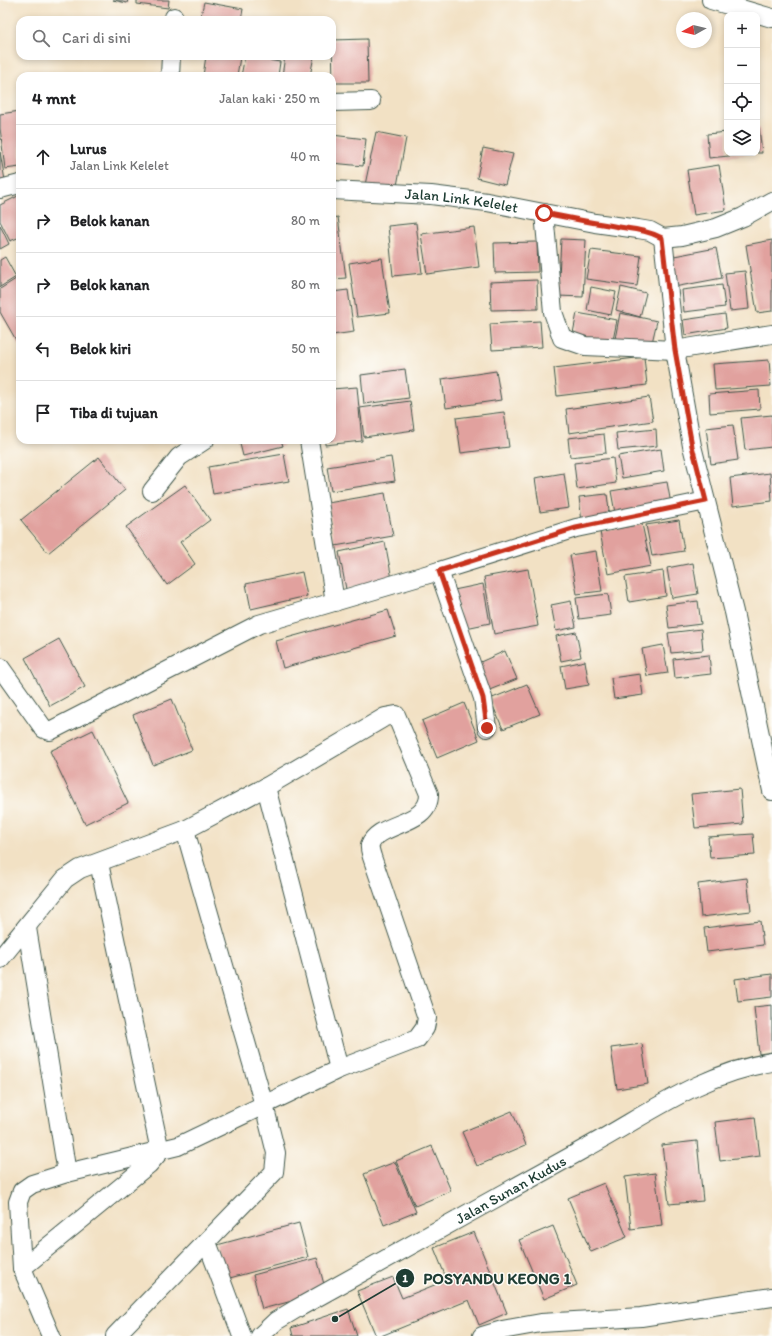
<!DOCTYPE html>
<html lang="id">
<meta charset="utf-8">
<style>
body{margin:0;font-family:Itim,sans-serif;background:#f2f2f2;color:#202124}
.controls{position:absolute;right:12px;top:12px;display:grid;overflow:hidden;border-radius:8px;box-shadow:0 2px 6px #0003}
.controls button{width:36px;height:36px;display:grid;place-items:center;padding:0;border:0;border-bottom:1px solid #e0e0e0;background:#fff;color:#202124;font:20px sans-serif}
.compass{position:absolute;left:676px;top:12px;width:36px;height:36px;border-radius:50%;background:#fff;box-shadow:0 2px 6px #0003;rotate:262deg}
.stop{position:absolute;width:12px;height:12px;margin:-9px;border:3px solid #c8321e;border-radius:50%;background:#fff}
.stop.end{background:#c8321e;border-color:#fff;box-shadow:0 1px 4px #0008}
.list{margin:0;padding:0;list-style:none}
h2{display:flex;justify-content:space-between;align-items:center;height:52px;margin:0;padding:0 16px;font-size:17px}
h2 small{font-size:13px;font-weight:400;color:#757577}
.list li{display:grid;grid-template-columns:26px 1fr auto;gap:12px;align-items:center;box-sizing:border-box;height:64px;padding:0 16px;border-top:1px solid #e0e0e0}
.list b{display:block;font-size:15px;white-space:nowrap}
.list p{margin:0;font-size:13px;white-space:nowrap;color:#757577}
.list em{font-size:13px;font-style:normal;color:#757577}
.icon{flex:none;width:22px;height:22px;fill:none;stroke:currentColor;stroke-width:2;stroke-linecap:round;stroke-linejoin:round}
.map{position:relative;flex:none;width:772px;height:1336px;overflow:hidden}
.search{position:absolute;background:#fff;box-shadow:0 2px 6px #0003;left:16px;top:16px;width:320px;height:44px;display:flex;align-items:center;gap:10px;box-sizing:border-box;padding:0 14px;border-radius:12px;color:#757577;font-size:15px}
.panel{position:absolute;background:#fff;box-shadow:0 2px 6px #0003;left:16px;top:72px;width:320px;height:372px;border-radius:12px}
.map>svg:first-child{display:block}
.building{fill:#e1a19e}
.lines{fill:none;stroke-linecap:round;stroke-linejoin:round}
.minor-casing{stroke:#3f564a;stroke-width:20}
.minor{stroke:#fff;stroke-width:18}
.route{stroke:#c8321e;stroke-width:5}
.labels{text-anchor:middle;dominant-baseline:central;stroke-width:3;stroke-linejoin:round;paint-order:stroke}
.street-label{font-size:15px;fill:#1f3d34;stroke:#fdfcf7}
.leader{fill:none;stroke:#1f3d34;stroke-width:1.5}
.callout-dot{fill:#1f3d34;stroke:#fdfcf7;stroke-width:1.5}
.mark-label{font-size:12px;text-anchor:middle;font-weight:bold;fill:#fff}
.callout-label{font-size:16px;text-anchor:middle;font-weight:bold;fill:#1f3d34;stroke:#fdfcf7;stroke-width:3;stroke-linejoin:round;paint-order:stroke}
</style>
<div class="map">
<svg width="772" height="1336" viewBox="0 0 772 1336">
<rect width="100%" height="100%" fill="#fdfcf7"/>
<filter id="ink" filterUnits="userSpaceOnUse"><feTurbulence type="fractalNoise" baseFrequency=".025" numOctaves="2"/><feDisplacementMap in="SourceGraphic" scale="8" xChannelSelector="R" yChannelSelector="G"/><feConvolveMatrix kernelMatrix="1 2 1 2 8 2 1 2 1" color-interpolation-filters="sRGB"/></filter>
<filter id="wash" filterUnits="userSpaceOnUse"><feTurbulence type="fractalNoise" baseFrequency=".012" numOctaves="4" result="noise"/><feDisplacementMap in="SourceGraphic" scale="16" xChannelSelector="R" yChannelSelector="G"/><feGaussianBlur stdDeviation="0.9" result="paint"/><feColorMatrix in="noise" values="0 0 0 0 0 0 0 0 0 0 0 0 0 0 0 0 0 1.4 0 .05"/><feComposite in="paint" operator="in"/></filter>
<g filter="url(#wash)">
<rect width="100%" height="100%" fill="#f2e1c4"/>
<g id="blocks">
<path class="building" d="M113,0H128L127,3Z
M137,0H169L168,8L137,4Z
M204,2L243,9L241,20H200Z
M367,39L368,83H333L332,40Z
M206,56L240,57L237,76H203Z
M245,56L280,62L278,76H241Z
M285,56H314L310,76H282Z
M20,111V167L5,169L0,128V114Z
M757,128H759L762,153H757Z
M376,132L406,138L396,191L365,185Z
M727,132V153L749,154L709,158L707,134Z
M332,135L366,139L363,166L332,163Z
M483,148L513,154L505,185L477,178Z
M0,152L6,186L0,187Z
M719,165L726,210L694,215L687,170Z
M20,195V237L10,241L0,221V205Z
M338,217L346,278L332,279V218Z
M416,223L422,273L393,276L388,226Z
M0,225L9,244L0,249Z
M474,227L479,267L427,274L421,234Z
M561,239L586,240L583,297L558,296Z
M772,240V311L757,313L746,245Z
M537,242L538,272L495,273L494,243Z
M716,248L722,278L674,287L669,257Z
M591,250L641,256L637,286L586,279Z
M5,257L16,277L0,287V260Z
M382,258L390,313L357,317L349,263Z
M745,271L749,309L730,311L725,273Z
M19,277L20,278V347L0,312V289Z
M537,280L538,309L491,310L490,282Z
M722,285L725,307L684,312L682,290Z
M591,287L616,292L611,315L587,310Z
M621,287L646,293L640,317L616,310Z
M348,290L354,332L332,335V292Z
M577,313L617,320L612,345L572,338Z
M620,313L657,321L651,347L615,339Z
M725,314L727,328L685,335L683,320Z
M540,321L542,347L492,350L490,324Z
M644,357L647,385L557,396L554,368Z
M769,360L771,386L715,390L713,364Z
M405,369L409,398L364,404L361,375Z
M496,371L501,400L446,408L442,379Z
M357,387L362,441L325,445V440H332V389Z
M759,390L760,409L710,413L709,394Z
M649,397L653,421L569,433L566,409Z
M410,401L414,430L364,437L360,408Z
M504,412L509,447L461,453L456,418Z
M772,415V447L745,450L741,418Z
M733,425L738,460L711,464L706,428Z
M656,429L657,446L618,450L616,433Z
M604,434L606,453L570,457L568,438Z
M239,440H281L283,446L243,456Z
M661,449L664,471L622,478L618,456Z
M284,454L289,481L213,494L208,467Z
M99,457L125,490L48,553L21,520Z
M391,457L395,481L331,491L327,467Z
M613,458L616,483L577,489L574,463Z
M564,473L569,508L540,512L535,478Z
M770,473L772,501L733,506L730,478Z
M667,482L671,504L615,513L611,491Z
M185,485L210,520L180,542L195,564L167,585L126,527Z
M385,493L393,536L335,546L328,503Z
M607,494L610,519L582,522L579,497Z
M679,520L684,551L652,556L646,525Z
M642,524L651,566L608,574L600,532Z
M385,542L392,579L346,589L339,552Z
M596,551L602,591L577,594L570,555Z
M693,563L698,594L672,598L667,568Z
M528,569L538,626L494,634L484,577Z
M663,571L666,596L629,602L625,577Z
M302,572L307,596L251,609L246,584Z
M483,584L490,623L461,629L454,590Z
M608,594L611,615L579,619L576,598Z
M571,601L576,627L556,631L551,605Z
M698,601L701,624L669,628L666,605Z
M388,610L396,636L283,668L276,641Z
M701,629L703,650L671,653L668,633Z
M576,632L581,657L561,661L556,636Z
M59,639L85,687L50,706L25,658Z
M663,645L668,673L647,676L642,649Z
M505,651L517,679L487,691L476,664Z
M709,655L711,674L675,678L673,659Z
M585,661L589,685L565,689L561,666Z
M640,674L643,695L614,699L611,678Z
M527,684L540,714L503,729L490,699Z
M172,699L192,750L153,765L133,715Z
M464,703L479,740L437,758L422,721Z
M93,730L128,803L85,824L50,751Z
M740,789L743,824L695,828L691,794Z
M753,834L755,855L710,858L708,837Z
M747,878L751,911L701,917L698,884Z
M760,921L763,945L707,952L704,928Z
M772,974V997L738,1001L735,979Z
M772,1005V1052L759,1054L754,1007Z
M642,1044L648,1084L617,1089L611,1048Z
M512,1111L526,1145L477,1166L462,1132Z
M755,1117L760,1156L720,1161L715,1122Z
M697,1141L703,1201L669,1204L662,1145Z
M432,1146L451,1191L415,1206L396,1161Z
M395,1162L416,1212L384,1225L364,1174Z
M655,1173L662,1225L631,1229L625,1177Z
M604,1183L627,1237L591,1252L568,1198Z
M299,1223L308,1257L226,1279L217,1245Z
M553,1226L577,1285L544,1299L519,1240Z
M474,1232L507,1313L479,1325L469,1300L381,1336H376L357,1291L393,1277L402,1298L447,1280L434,1248Z
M317,1258L326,1292L262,1309L253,1275Z
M348,1309L357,1336H293L291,1328Z"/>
</g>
</g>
<g filter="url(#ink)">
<use href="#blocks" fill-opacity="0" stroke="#3f564a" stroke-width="1"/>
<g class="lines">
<defs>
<g id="minor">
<path d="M711,0L772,18"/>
<path d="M174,20V17"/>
<path d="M170,76L171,56"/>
<path d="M332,102L371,101"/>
<path d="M0,189L20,184"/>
<path id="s1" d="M332,190L431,195L487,202L595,223L638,229L650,231L663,238L682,236L716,228L743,217L772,201"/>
<path d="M544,213L553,312L562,338L585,346L675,350L772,334"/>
<path d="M663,238L675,350L692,446L734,612L772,791"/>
<path d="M309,440L335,602"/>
<path d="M152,491L179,457L205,440"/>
<path d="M439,571L576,528L706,501"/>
<path d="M0,667L44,729L50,731L259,624L439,571L483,698L487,728"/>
<path d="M266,787L339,1069"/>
<path d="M27,928L67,1173"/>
<path d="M0,959L65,879L80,869L185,830L266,787L385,717L396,715L429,794C430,826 377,822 370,845C369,848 371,853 372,857L427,1018L425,1028L417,1039L339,1069L178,1146L67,1173L32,1184L22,1191L18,1202L22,1268L51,1336"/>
<path d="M207,1242L242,1336"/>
<path d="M22,1268L149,1164L160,1151L99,863"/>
<path d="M115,1336L274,1172L276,1153L264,1105L185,830"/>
<path id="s2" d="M260,1336L276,1321L296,1309C392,1256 488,1203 584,1149C647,1115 699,1074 772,1062"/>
<path d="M482,1336L502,1330L541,1323L641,1317L772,1297"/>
</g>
</defs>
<use href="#minor" class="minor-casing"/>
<use href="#minor" class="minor"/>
</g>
</g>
<g class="lines" filter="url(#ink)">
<path class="route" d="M487,728L483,698L439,571L576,528L706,501L692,446L675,350L662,238C645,229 628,229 608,225C587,222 566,217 544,213"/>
</g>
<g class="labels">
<g class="street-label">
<text stroke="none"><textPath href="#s1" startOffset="130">Jalan Link Kelelet</textPath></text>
<text stroke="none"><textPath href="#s2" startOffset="291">Jalan Sunan Kudus</textPath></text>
</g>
</g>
<path class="leader" d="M335 1319L405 1278"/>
<g class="callout-dot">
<circle cx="335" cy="1319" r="4"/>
<circle cx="405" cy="1278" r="10"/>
</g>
<g class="mark-label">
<text x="405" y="1282">1</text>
</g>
<g class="callout-label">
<text x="497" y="1284">POSYANDU KEONG 1</text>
</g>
</svg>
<div class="controls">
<button>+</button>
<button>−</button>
<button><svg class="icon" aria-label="locate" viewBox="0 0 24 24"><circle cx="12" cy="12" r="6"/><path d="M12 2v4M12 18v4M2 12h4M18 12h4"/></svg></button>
<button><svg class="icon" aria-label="layers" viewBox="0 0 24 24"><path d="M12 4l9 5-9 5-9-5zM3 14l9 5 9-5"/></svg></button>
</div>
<svg class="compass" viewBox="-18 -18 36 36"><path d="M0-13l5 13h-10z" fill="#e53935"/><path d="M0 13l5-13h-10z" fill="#757577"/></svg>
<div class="stop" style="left:544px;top:213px"></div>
<div class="stop end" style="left:487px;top:728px"></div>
<div class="search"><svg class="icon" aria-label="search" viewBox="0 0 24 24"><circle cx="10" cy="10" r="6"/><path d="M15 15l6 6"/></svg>Cari di sini</div>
<section class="panel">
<h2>4 mnt<small>Jalan kaki · 250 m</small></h2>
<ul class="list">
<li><svg class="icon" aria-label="ahead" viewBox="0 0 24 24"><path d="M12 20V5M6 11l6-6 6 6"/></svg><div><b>Lurus</b><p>Jalan Link Kelelet</p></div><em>40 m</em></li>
<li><svg class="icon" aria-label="right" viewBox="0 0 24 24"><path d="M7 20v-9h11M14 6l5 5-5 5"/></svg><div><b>Belok kanan</b></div><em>80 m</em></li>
<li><svg class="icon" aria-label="right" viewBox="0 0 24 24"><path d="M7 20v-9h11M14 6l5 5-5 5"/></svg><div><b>Belok kanan</b></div><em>80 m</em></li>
<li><svg class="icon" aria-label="left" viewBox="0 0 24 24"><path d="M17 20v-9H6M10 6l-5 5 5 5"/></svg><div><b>Belok kiri</b></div><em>50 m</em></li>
<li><svg class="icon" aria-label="arrive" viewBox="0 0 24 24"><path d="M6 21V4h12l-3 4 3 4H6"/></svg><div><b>Tiba di tujuan</b></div></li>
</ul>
</section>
</div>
